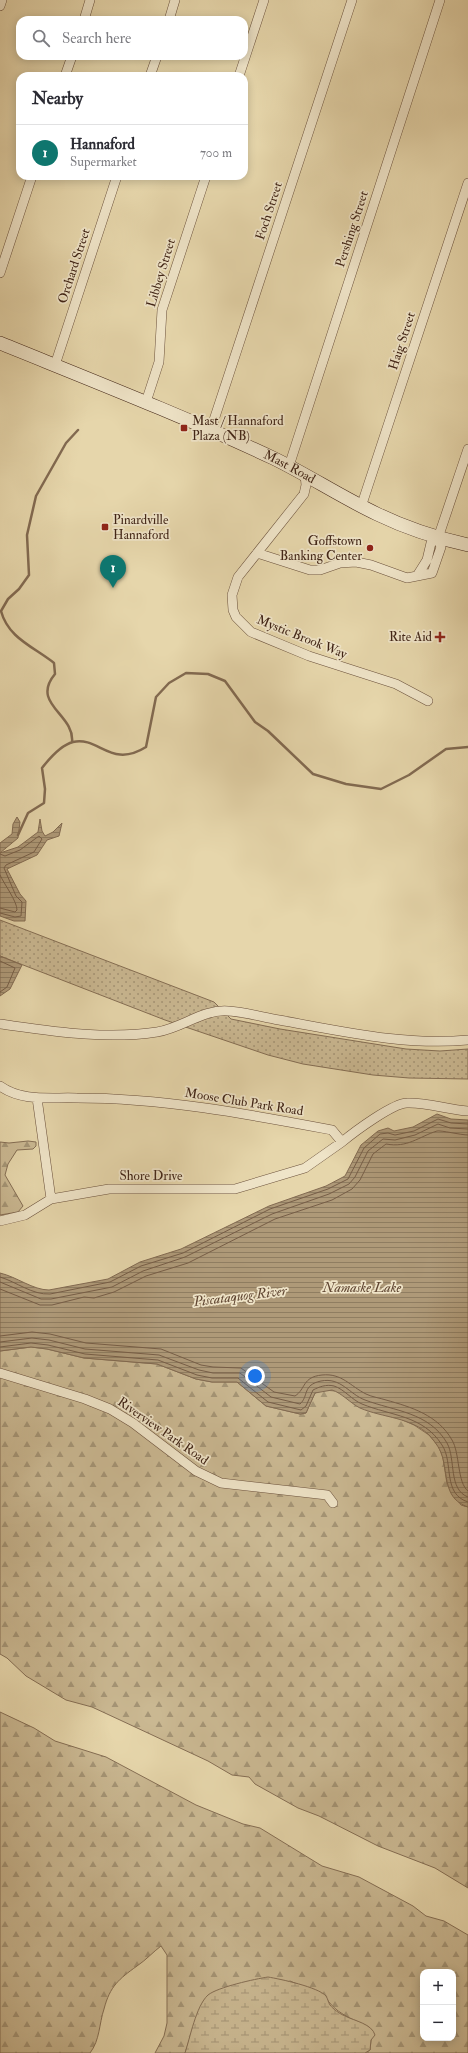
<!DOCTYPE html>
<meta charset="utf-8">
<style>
body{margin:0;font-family:"IM FELL Double Pica",serif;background:#f2f2f3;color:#2b2b33}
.controls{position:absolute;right:12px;bottom:12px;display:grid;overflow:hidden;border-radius:8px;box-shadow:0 2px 10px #0003}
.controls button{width:36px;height:36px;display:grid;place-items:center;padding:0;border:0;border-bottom:1px solid #e1e1e2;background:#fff;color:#2b2b33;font:20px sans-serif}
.you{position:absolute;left:255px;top:1376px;width:14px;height:14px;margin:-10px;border:3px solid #fff;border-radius:50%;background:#1a73e8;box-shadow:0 0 0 6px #1a73e833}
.badge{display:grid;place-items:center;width:26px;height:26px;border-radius:50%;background:#0f766e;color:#fff;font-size:13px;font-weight:700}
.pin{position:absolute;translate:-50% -33px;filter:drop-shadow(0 1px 2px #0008)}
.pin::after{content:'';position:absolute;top:21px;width:14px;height:12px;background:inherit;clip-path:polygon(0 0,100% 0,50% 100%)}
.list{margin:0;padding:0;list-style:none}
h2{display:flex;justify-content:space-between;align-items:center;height:52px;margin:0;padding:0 16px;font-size:17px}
h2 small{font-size:13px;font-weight:400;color:#7c7c81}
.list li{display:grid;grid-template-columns:26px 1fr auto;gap:12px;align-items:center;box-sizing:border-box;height:56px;padding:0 16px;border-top:1px solid #e1e1e2}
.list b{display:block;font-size:15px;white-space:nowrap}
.list p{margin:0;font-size:13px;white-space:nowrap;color:#7c7c81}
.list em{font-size:13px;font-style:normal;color:#7c7c81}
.icon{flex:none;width:22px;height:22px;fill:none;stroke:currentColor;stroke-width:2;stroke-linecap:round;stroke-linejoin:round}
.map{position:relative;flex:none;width:468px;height:2053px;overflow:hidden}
.search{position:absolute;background:#fff;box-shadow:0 2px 10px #0003;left:16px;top:16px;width:232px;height:44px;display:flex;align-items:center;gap:10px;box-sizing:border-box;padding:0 14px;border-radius:12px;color:#7c7c81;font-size:15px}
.panel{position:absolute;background:#fff;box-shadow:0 2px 10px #0003;left:16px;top:72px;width:232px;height:108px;border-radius:12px}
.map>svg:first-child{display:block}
.forest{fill:url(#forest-firs);stroke:#856e54;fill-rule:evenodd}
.wetland{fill:url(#wetland-marsh);stroke:#856e54}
.park{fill:url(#park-dots);stroke:#856e54}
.water{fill:url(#water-rules);stroke:#826a51}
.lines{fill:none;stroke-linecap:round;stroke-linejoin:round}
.shore{stroke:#775e47;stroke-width:1}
.stream{stroke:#826a51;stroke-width:2.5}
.street-casing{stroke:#6a503b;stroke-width:10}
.secondary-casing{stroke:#402416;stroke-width:14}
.street{stroke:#efe4c8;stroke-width:9}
.secondary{stroke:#efe4c8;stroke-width:13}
.poi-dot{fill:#8f2418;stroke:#efe4c8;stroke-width:1.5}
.labels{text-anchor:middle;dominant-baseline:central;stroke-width:3.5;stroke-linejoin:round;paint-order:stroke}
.street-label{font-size:13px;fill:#402416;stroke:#efe4c8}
.poi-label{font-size:13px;fill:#402416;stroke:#efe4c8;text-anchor:start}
.water-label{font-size:14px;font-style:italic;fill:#614733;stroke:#efe4c8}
</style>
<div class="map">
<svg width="468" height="2053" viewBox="0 0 468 2053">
<defs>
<pattern id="forest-firs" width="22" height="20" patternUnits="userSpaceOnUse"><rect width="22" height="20" fill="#cab892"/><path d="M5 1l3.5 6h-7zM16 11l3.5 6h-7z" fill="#a59576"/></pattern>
<pattern id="wetland-marsh" width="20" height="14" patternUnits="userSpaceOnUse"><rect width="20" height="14" fill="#cab892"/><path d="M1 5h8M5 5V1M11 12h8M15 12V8" fill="none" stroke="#a59576"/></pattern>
<pattern id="park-dots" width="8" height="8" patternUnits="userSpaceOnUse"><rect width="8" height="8" fill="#cab892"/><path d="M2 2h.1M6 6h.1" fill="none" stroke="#a59576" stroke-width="1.8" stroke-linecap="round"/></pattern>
<pattern id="water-rules" width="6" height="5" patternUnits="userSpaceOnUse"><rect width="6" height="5" fill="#ae9978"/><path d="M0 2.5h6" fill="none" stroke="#8f7d61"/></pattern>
</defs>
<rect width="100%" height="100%" fill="#e6d6ab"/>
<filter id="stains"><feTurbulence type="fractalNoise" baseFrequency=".005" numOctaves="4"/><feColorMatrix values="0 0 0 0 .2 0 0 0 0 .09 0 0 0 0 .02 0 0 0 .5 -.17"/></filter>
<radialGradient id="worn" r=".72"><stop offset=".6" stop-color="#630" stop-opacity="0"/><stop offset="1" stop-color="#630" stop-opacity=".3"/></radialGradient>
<path class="forest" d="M28,1141L36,1142V1146L33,1149L17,1150L8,1164L5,1175L23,1206L18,1212L0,1215V1142L9,1143Z
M31,1347L47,1349L84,1358L157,1364L196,1379L212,1382H237L266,1406L300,1414L306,1413L315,1393L323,1390L336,1391L414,1425L429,1435L439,1447L443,1458L447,1484L461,1505L468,1507V1888L435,1868L378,1846L319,1816L298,1808L255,1784L249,1777L232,1775L208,1761L120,1720L92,1707L66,1700L26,1676L7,1658L0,1654V1351Z
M0,1712L34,1728L55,1741L106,1757L196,1805L243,1824L260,1828L322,1866L359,1877L413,1906L426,1916L444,1921L468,1935V2053H365L370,2050L371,2040L369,2027C352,2019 334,2013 325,1996L290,1981L198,2013L185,2053H155L164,2036L167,2023V1955L161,1946C153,1952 146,1960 137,1966C119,1979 110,1986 104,2009C99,2024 100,2040 90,2053H0ZM423,1972H453V2038H423Z"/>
<path class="wetland" d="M268,1977C280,1979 318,1987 326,1996C328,1999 328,2002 330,2005C333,2009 340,2014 345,2016C355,2021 372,2024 375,2035L371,2040L370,2050L365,2053H185C190,2038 196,2006 208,1995C218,1987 255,1979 268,1977Z"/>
<path class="park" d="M0,920L214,1002L231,1019L280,1029L406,1049L440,1051L468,1049V1079L409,1078L373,1075L303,1064L268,1055L165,1020L0,956Z"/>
<path class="water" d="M17,817L20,822L18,838L0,853L18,847L38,832L40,819L42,831L45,836L53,832L62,823L59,836L47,840L37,855L7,869L20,894L26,901L25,921H14L0,916V843L12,834L13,824Z
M0,956L22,965L10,989L0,996Z
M437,1114L451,1119L468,1120V1507C445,1499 448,1480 443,1459C441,1450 436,1443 430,1436C412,1417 383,1418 360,1408C350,1403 342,1393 332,1390L315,1393L306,1413L300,1414L266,1406L237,1382H212L196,1379L157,1364L84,1358L47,1349L31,1347L0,1351V1273C17,1277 33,1290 49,1290L108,1279L140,1262L181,1249L269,1206L326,1186L345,1176L361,1145L378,1131L388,1128L394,1131L413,1127Z"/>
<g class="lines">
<path class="shore" d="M0,854L5,856L20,850L39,836L42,839L34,852L6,865L4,868L16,896L22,902L21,916L15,917L0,913
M0,875C4,884 17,901 17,910L15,912L0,908
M0,961L15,968L7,987L0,992
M0,1277C17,1282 32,1295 50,1294L110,1282L141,1266L183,1253L270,1209L328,1189L348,1179L364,1148L380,1134L388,1133L395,1135L414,1131L438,1119L451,1123L468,1124
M0,1282L41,1299H51L112,1287L143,1271L185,1257L272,1214L329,1194L349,1184L355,1177L368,1151L383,1139L395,1140L415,1135L438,1124L450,1128L468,1129
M0,1289L40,1305H52L84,1297L94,1298L114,1292L146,1276L188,1263L275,1219L332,1200L352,1189L360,1180L373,1154L386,1144C408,1148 418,1137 437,1131C440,1130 461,1135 468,1135
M0,1336L32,1332L50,1334L86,1343L161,1349L201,1365L213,1367L241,1368L274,1392L295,1396C306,1389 302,1377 322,1375C342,1373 350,1386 366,1394C372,1397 380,1398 386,1400C411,1407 438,1415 452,1440C460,1453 457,1483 468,1491
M0,1342L32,1338L49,1340L85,1349L159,1355L199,1370L213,1373H240L271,1397L300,1404C309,1396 302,1385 321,1381C341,1377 349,1394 365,1400C394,1411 429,1412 447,1443C456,1459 448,1490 468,1497
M0,1347L31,1343L48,1345L85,1354L158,1360L197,1375L212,1378H238L268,1402L301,1410L306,1406L313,1390C319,1387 326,1384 334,1386C344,1389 352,1400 362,1404C391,1416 423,1415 442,1445C454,1463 442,1494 468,1502"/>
<path class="stream" d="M72,742C75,714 30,704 55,674L54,663C34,647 8,638 1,611L8,599L19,589L29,575L27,535L36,496L66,443L78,430
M18,835L28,813L44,803L45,789L42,768C49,759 61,745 73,742C99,736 111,769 146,747L156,697L169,683L186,673L208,674L225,681L255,722L268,731L313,774L346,784L381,789L409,775L446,749L468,747"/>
<defs>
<path id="street" d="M0,6L2,0
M84,20L90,0
M169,20L175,0
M65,76L72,56
M150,76L157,56
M239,76L264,0
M0,273L32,176
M55,365L117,176
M146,402L159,362L162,310L206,176
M211,429L352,0
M289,466L440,0
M305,474L306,485L304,494L238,577L232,595L233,610L236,617L251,632L309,656L396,684L428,701
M361,507L468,183
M438,538L468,449
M257,553L310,570H320L340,563L356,562L371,565L407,578L432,573L441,547L438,538
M417,576L427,560L431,543L438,538
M0,1024C51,1031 105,1040 157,1032C182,1028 203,1009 228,1011C245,1012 262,1017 279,1020C341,1031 405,1046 468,1040
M0,1086C22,1102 51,1097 77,1098C163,1098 247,1114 332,1130L342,1142C354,1132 393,1103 407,1103C427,1102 448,1110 468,1111
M37,1098L51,1199
M0,1221L25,1215L51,1199L109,1189H235L305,1168L342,1142
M0,1373L85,1399L110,1409L133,1423L196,1471L221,1483L327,1495L333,1503"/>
<g id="secondary">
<path id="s1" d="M0,343C91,380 183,416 273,458C308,475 341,497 377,514C406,528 436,538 468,545"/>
</g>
</defs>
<use href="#street" class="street-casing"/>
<use href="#secondary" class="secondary-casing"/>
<use href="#street" class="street"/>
<use href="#secondary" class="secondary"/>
</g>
<g class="poi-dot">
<rect x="180" y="424" width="8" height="8" rx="2"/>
<rect x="101" y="523" width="8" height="8" rx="2"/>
<circle cx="370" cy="548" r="4"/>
<path d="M438 631h4v4h4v4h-4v4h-4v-4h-4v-4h4z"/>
</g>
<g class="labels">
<g class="street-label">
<text transform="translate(269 211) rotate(-72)">Foch Street</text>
<text transform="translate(352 229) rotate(-72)">Pershing Street</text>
<text transform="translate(74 266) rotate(-72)">Orchard Street</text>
<text transform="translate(161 273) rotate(-73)">Libbey Street</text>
<text transform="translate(402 341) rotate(-72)">Haig Street</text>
<text stroke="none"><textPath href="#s1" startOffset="315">Mast Road</textPath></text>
<text transform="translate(302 637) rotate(22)">Mystic Brook Way</text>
<text transform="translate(244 1102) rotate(9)">Moose Club Park Road</text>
<text x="151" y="1176">Shore Drive</text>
<text transform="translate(163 1431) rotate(35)">Riverview Park Road</text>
</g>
<g class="poi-label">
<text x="192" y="421">Mast / Hannaford<tspan x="192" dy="15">Plaza (NB)</tspan></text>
<text x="113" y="520">Pinardville<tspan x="113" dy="15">Hannaford</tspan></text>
<text x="362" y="541" text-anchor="end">Goffstown<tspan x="362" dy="15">Banking Center</tspan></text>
<text x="432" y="637" text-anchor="end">Rite Aid</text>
</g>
<g class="water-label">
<text x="362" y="1287">Namaske Lake</text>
<text transform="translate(240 1296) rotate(-7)">Piscataquog River</text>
</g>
</g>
<rect width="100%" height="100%" filter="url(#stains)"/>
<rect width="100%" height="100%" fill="url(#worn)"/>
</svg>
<div class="controls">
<button>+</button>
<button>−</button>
</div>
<div class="you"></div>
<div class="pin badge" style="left:113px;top:588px">1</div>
<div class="search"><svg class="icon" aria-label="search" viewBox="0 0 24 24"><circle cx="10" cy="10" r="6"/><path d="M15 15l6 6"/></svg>Search here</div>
<section class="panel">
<h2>Nearby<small></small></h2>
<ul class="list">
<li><span class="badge">1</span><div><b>Hannaford</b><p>Supermarket</p></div><em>700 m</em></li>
</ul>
</section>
</div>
